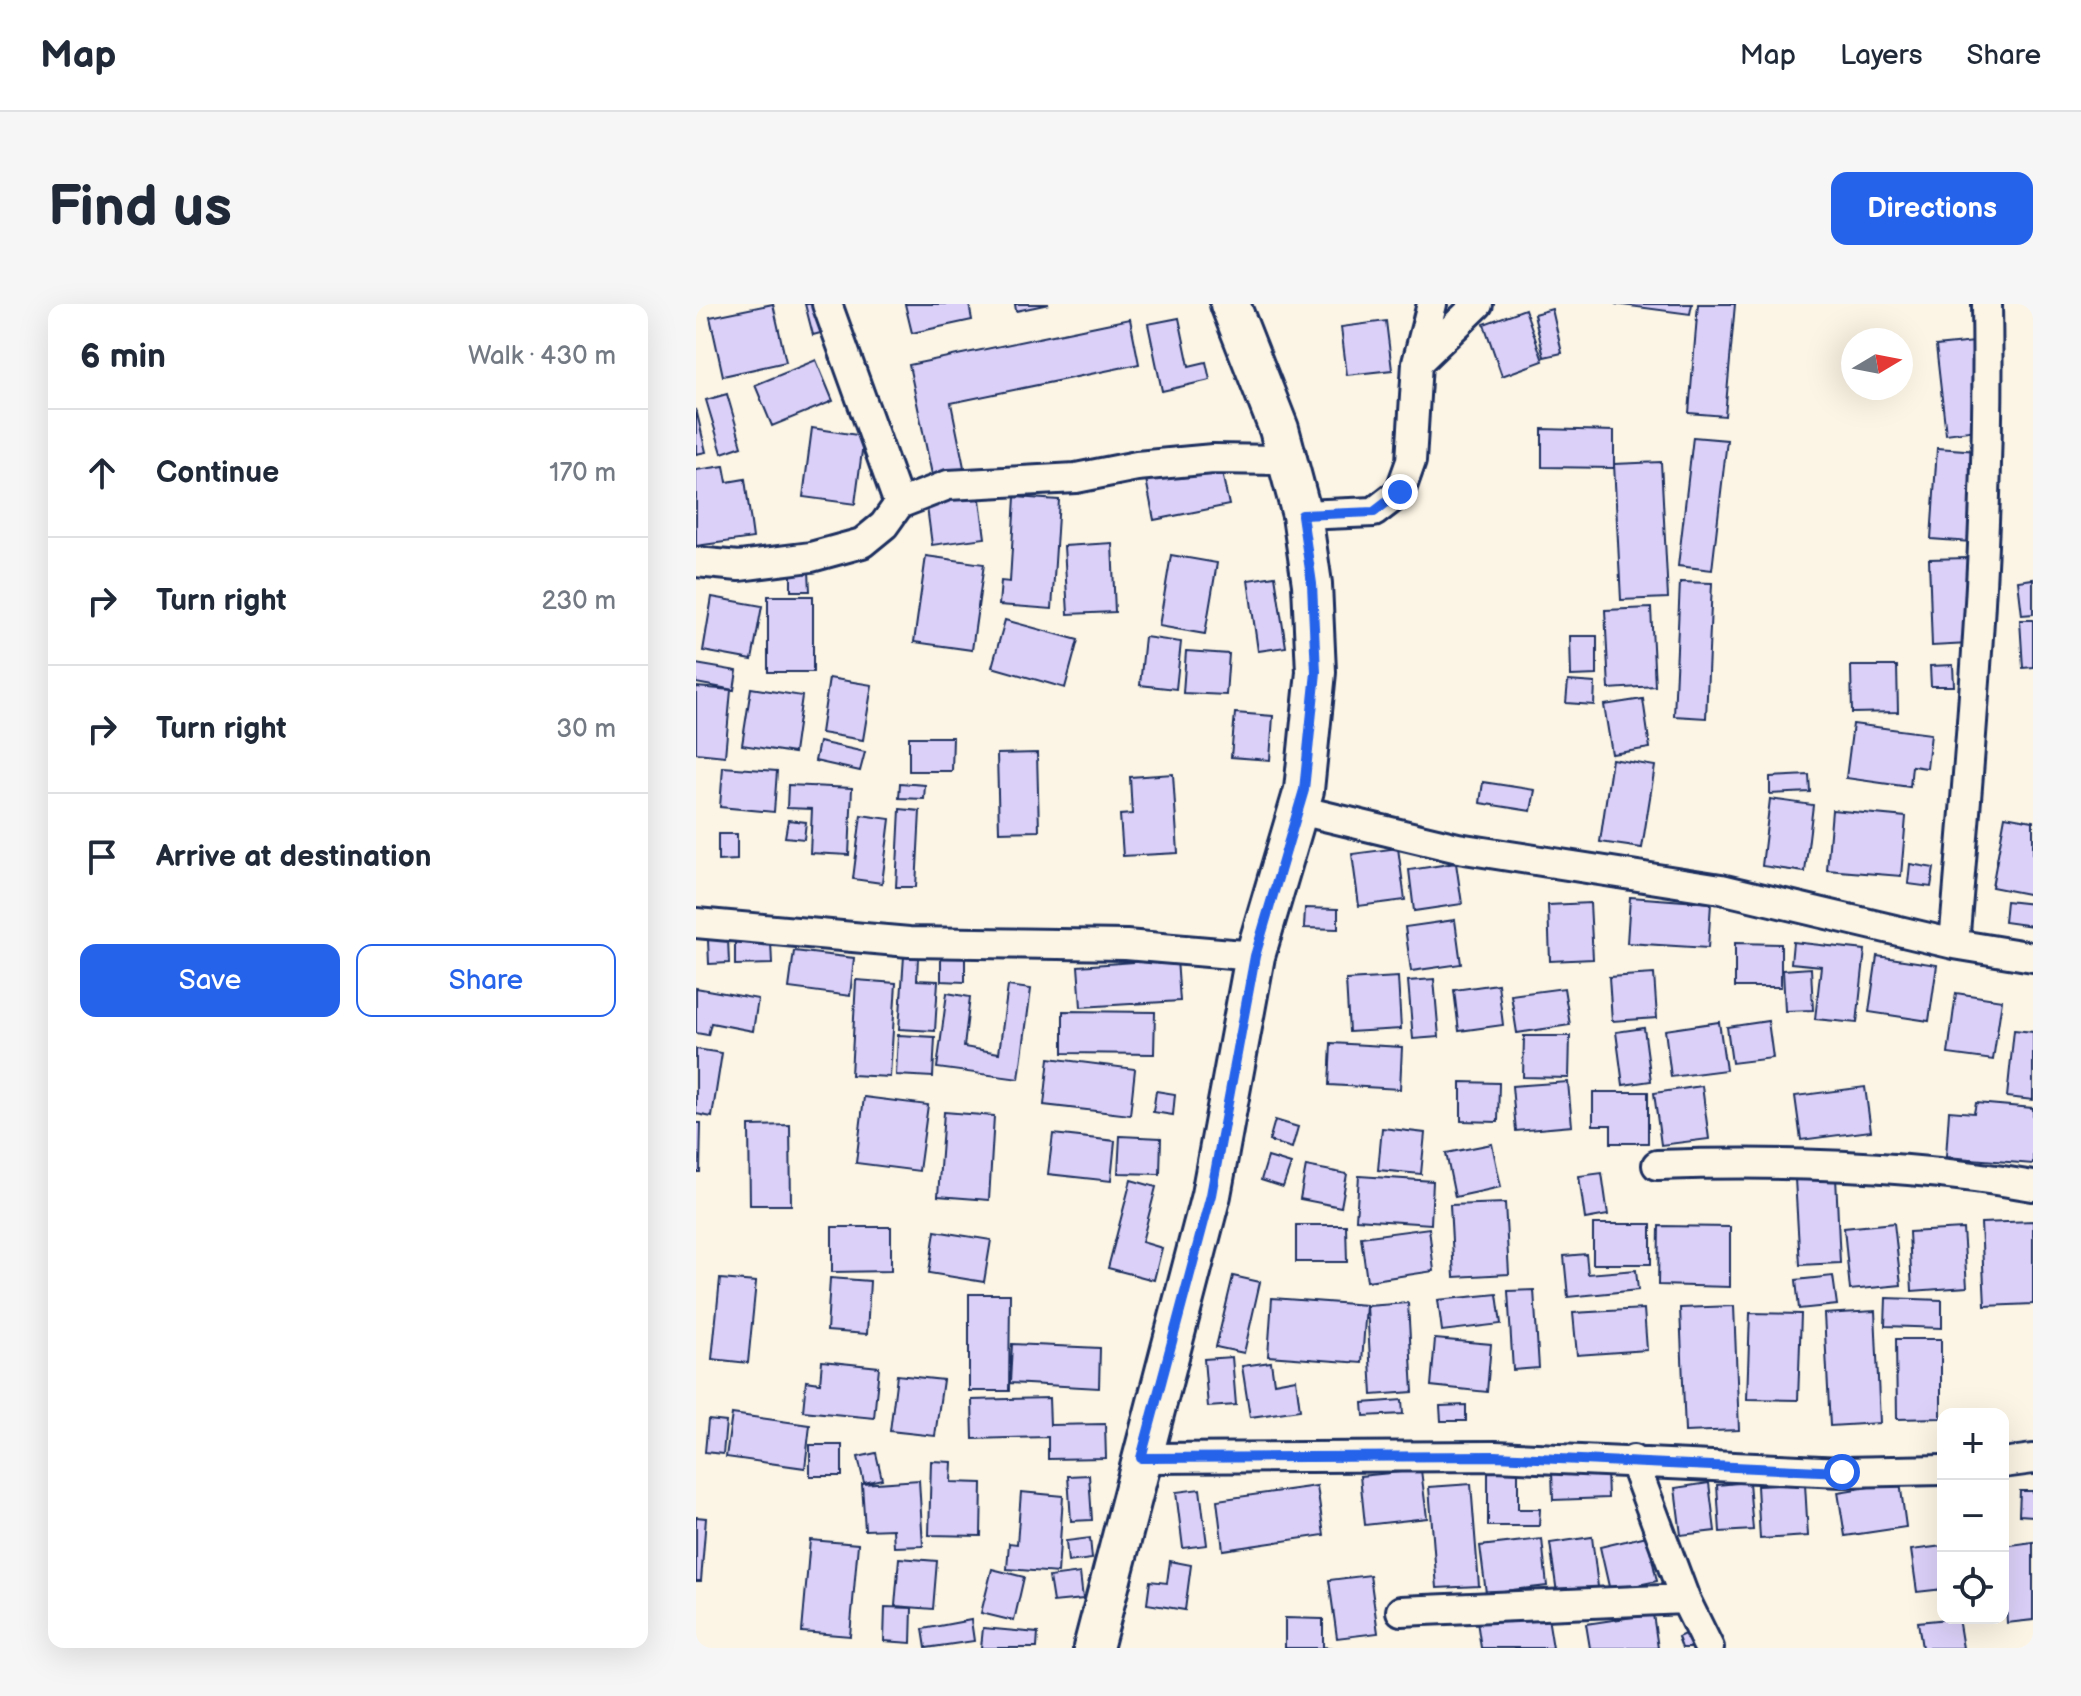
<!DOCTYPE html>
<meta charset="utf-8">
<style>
body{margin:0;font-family:"Balsamiq Sans",sans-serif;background:#f6f6f7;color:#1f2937}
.controls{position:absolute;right:24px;bottom:24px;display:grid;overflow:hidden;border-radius:16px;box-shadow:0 8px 32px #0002}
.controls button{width:72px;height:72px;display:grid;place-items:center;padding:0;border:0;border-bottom:2px solid #e0e1e3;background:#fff;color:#1f2937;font:40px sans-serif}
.compass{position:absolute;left:1145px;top:24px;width:72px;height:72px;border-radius:50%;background:#fff;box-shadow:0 8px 32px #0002;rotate:80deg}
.stop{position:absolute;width:24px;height:24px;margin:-18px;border:6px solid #2563eb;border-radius:50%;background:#fff}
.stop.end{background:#2563eb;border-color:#fff;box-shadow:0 2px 8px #0008}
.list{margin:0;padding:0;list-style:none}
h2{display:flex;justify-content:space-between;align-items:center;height:104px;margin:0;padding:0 32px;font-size:34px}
h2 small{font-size:26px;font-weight:400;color:#747a83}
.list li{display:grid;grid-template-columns:52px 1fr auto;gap:24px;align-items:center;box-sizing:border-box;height:128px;padding:0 32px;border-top:2px solid #e0e1e3}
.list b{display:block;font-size:30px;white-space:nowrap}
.list em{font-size:26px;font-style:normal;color:#747a83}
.actions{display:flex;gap:16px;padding:24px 32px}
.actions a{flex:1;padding:18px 0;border:2px solid #2563eb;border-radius:16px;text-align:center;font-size:28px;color:#2563eb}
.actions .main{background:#2563eb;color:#fff}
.icon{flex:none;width:44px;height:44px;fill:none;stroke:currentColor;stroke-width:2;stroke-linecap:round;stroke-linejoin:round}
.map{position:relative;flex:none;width:1337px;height:1344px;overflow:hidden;border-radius:16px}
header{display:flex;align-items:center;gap:48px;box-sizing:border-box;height:112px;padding:0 40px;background:#fff;border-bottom:2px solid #e0e1e3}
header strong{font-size:38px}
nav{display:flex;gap:44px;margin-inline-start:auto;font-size:28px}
.intro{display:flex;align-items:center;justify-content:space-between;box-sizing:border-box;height:192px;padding:0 48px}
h1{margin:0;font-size:56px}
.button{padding:20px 36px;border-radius:16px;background:#2563eb;color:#fff;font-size:28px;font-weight:700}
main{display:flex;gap:48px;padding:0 48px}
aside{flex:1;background:#fff;border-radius:16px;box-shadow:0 8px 32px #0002}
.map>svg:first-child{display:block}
.building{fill:#dbd0f8;stroke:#1b2f5e;stroke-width:2}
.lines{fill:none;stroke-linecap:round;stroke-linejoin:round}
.street-casing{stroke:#1b2f5e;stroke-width:34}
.secondary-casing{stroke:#1b2f5e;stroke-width:44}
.street{stroke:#fcf5e5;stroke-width:28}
.secondary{stroke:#fcf5e5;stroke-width:38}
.route{stroke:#2563eb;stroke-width:10}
</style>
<header>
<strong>Map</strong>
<nav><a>Map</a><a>Layers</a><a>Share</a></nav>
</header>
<div class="intro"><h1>Find us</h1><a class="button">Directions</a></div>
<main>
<aside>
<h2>6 min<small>Walk · 430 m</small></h2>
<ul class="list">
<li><svg class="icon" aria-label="ahead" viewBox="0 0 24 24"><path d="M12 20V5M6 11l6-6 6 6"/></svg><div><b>Continue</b></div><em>170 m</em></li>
<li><svg class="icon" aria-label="right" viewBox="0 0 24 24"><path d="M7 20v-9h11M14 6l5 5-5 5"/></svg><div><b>Turn right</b></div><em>230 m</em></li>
<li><svg class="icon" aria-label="right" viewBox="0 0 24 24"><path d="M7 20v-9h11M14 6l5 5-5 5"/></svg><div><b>Turn right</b></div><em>30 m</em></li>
<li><svg class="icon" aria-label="arrive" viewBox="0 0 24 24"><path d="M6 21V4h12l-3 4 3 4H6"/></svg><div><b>Arrive at destination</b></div></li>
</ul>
<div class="actions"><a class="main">Save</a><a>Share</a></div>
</aside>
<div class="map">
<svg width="1337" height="1344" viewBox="0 0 1337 1344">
<rect width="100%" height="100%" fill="#fcf5e5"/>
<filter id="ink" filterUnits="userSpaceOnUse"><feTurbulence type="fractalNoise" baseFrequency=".0125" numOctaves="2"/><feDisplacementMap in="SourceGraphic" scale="16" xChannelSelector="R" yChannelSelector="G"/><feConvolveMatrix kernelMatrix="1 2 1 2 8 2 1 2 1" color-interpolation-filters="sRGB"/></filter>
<g filter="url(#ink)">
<path class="building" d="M77,0L90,58L27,72L14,13Z
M109,0H125L132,27L117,31Z
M209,0H273L276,16L216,29Z
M319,0H353L320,7Z
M919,0H996L994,10Z
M1002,0H1039L1029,112L993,109Z
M829,5L847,57L806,72L788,20Z
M856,5L866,49L848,53L838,10Z
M483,14L493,62L510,58L514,76L466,87L452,20Z
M434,15L443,60L255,99L270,173L238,180L213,61Z
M690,17L696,66L651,71L645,23Z
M1278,38L1289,125L1250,130L1240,42Z
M120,56L137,97L76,122L59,81Z
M31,90L46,142L26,149L10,96Z
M0,105L10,148L0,150Z
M116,124L168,132L159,200L107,193Z
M846,125L918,127V164L846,163Z
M997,133L1031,136L1016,266L982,262Z
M1241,144L1282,147L1275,238L1235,235Z
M523,155L533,201L458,216L449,170Z
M965,158L972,294L925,296L918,160Z
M28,162L31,178L49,175L57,234L0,242V166Z
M283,188L289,234L236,241L230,195Z
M319,193L363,196L356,305L303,301L305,277L314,278Z
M416,239L419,308L372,310L368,242Z
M475,251L521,259L509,330L463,322Z
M230,252L288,260L276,346L218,338Z
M1271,254L1273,340L1236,342L1233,255Z
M95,267H113L114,287H95Z
M579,272L590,343L562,347L552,276Z
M1337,275V310L1326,311L1322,277Z
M984,278L1016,279L1010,414L978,412Z
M72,292H117V368H72Z
M16,293L66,302L56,356L7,347Z
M955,304L959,382L913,385L909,306Z
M309,316L382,336L369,384L296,363Z
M1324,316H1337V363L1327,364Z
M874,332H901V371L875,372Z
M449,333L485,338L480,385L444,381Z
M490,347L533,350L530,391L487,389Z
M0,360L41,367L38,386L0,379Z
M1257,361L1258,382H1235L1234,362Z
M1155,362H1201L1202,408L1156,409Z
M133,374L176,381L167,436L125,429Z
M872,377L899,379L898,401L870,399Z
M0,383L35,386L29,452L0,449Z
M55,384L106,392L98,449L46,441Z
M947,395L954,444L916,450L908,401Z
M539,409L577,412L574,456L535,453Z
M1157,420L1235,430L1231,464L1216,462L1214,483L1150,474Z
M213,433H257L256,467H213Z
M123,438L169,448L164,467L119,457Z
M341,449L343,527L303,528L301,450Z
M916,455L959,462L946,544L904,538Z
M27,463L81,467L78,508L24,503Z
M477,470L482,549L427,552L424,511L436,510L434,473Z
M1113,471L1114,488L1074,490V473Z
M787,478L839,486L835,507L784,499Z
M204,479L229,481L228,495L203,494Z
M92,481L156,484L153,551L114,549L116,505L91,504Z
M1074,495L1117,501L1109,568L1066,562Z
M204,505L224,507L220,583H200Z
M1136,506L1210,513L1205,572L1131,566Z
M165,511L194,515L186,579L157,575Z
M1309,512L1337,517V591L1296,583Z
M92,516L110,518L108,535L89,533Z
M22,530H41V556L22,557Z
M702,544L709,596L663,602L656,550Z
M760,559L766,600L718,607L713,566Z
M1214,560L1238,564L1235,583L1212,580Z
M934,593L1015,599L1012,644L931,639Z
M1310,597L1337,600V622L1308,618Z
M894,599L897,655L854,657L852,601Z
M609,604L642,605V625L608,624Z
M759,616L765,660L715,667L709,623Z
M32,635L33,659L13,660L12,636Z
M75,637L76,660L39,661V638Z
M1097,638L1169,646L1161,719L1119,715L1125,662L1095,659Z
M1039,639L1085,640V683H1039Z
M98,647L158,654L154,692L93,684Z
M245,649L269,650V678L245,677Z
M208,652L222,653L221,676L242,677L239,727L203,725Z
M1181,652L1241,661L1233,717L1173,708Z
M481,655L484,697L385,703L382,662Z
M1115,664L1117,706L1089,707L1087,666Z
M958,670L961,714L916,717L913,673Z
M702,673L705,725L653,728L650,676Z
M738,675L743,733L717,735L712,677Z
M160,676L200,679L194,773L155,771Z
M802,680L807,721L763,727L758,686Z
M312,682L335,685L323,775L241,764L251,689L274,693L268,743L303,749Z
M0,684L62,695L57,727L15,719L12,731L0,729Z
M868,684L874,721L821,729L815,691Z
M1260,689L1306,696L1297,756L1252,750Z
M367,707L459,708L458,750L367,749Z
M1072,717L1077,754L1036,759L1031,723Z
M1023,718L1030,766L975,773L969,726Z
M948,724L955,777L927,781L920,728Z
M1318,726L1337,728V796L1311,793Z
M202,731L239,733L237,773L200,771Z
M828,732H874L873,774L827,773Z
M635,739L706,743L704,785L633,781Z
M0,745L26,749L16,813L0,810Z
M353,754L439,765L434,811L348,801Z
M765,778L803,779L802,818L765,817Z
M872,778L876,822L820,827L816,782Z
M1006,782L1013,835L965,841L958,789Z
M1169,783L1175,827L1105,836L1099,792Z
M460,787L479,790L477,811L457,808Z
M897,788H952V839H915V821H897Z
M168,793L232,801L223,867L160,859Z
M1280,799L1337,804V860L1250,853L1253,807L1278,809Z
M248,808L298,812L293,896L242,892Z
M579,816L602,823L596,844L573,837Z
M0,819H5L4,868H0Z
M94,821L95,901H54L53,822Z
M686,824L729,829L725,870L682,866Z
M357,830L419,837L415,877L352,870Z
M424,832L465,834L464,870L422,869Z
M796,840L805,883L759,893L750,849Z
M572,853L595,860L587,883L565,876Z
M610,862L651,870L645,903L604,895Z
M906,869L912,911L889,915L883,872Z
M663,872L737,877L735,920L660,915Z
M1140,873L1144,959L1104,961L1099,875Z
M435,876L460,883L446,938L466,944L458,976L412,964Z
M809,899L813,970L758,973L754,901Z
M1337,917V1000L1289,1002L1285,919Z
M1198,919L1205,981L1154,986L1148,924Z
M897,920H955V960H897Z
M600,921H650L651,958H600Z
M963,922L1034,923V983L962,981Z
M136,923H195V967L136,968Z
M733,924L738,967L671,977L665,933Z
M1267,925L1271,983L1216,987L1213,928Z
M239,927L295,936L288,978L233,969Z
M890,950L892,970L940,966L942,986L872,993L868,952Z
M537,972L564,978L548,1049L520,1043Z
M1137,972L1141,1001L1103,1005L1100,976Z
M134,974L174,977L171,1030L131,1027Z
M24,975L60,978L52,1059L16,1055Z
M838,986L843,1064L817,1066L812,987Z
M273,990H314L313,1087H273Z
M801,990L805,1020L746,1027L742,996Z
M576,994L670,1001L666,1059L572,1052Z
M1190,994L1246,996V1024L1189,1022Z
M712,999L717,1088L676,1091L671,1002Z
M1038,1002L1043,1126L989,1128L984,1004Z
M948,1005L951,1046L881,1051L877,1009Z
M1179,1007L1184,1119L1134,1122L1128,1010Z
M1054,1009L1105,1010L1102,1096L1051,1095Z
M739,1035L795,1040L791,1088L735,1082Z
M1200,1035H1245V1114L1201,1115Z
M316,1040L404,1044L403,1084L314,1079Z
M536,1053L540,1101L512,1103L508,1055Z
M126,1057L183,1063L178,1114L107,1107L110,1077L124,1079Z
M575,1058L578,1079L600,1075L604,1106L554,1113L546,1062Z
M201,1071L247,1076L239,1132L194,1127Z
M353,1094L354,1121L409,1120L410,1154L352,1155V1133L277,1135L276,1096Z
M706,1096L707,1110L668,1112L667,1099Z
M770,1101V1117H745L744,1102Z
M36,1110L114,1121L109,1164L30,1153Z
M12,1116L30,1118L27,1150L9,1148Z
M114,1141H146V1172H114Z
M180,1149L186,1175L168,1179L162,1153Z
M235,1157L256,1158L255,1178L286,1179L285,1232L233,1231Z
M792,1165L822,1166V1205H844L843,1222H792Z
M911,1165L912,1194L857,1196L856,1167Z
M725,1166L731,1214L669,1221L664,1172Z
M393,1171L396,1216L375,1217L372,1172Z
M223,1176L227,1242L198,1243L197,1225L169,1226L166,1180Z
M1053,1178L1057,1226L1024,1228L1021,1181Z
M1204,1178L1210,1223L1149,1232L1142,1188Z
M1013,1179L1019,1227L985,1231L979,1184Z
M775,1180L783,1282L741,1284L733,1183Z
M1109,1180L1112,1232L1064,1235L1061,1182Z
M621,1182L628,1231L527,1246L521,1196Z
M504,1185L511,1241L487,1244L480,1188Z
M1324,1187H1337V1212L1323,1211Z
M325,1188L367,1192L362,1269L311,1265L313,1239L321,1240Z
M0,1213L10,1214L5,1277H0Z
M951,1232L961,1277L914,1287L904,1243Z
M896,1233L902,1283L861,1289L854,1239Z
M394,1234L396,1255L372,1258L370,1237Z
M846,1235L851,1282L790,1289L784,1242Z
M114,1236L162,1240L154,1332L106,1328Z
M1337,1238V1316L1311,1319L1307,1242Z
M1247,1242V1285L1221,1288L1215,1246Z
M203,1254L241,1257L237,1305L199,1302Z
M474,1257L495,1261L489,1306L451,1300L454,1277L471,1279Z
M296,1265L328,1273L318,1317L285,1309Z
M384,1269L387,1295L357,1298L353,1273Z
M674,1271L682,1329L641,1334L633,1276Z
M189,1303L216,1304L215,1339L188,1337Z
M851,1307L857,1344H785L781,1317Z
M957,1310L962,1344H894L890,1320Z
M589,1314L627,1315V1343L638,1344H589Z
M1262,1314L1267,1344H1226L1222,1318Z
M275,1316L278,1337L230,1344L227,1325Z
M287,1324L342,1329L341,1344H285Z
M993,1328L1000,1344H986L982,1333Z"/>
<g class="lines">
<defs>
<path id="street" d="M131,0L203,200
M722,58L782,0
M606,211L678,208L704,188L715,157L721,59L736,0
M0,258L43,262L115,253L166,239L188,221L203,200L252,181L380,174L441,162L517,155L593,156
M603,506L762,544L1025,585L1258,640L1337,653
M0,619L213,638L430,641L559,652
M1258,640C1276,427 1295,214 1291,0
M961,861C1085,857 1215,860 1337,882
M445,1154L799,1152L1146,1168L1247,1166
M937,1156L989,1295L1013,1344
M1307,1159L1337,1155
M705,1307L989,1295"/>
<path id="secondary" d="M397,1344L515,891L559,652L608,486L620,368L616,280L606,211L583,125L534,0"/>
</defs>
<use href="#street" class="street-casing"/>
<use href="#secondary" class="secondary-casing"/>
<use href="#street" class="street"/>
<use href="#secondary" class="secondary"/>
</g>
</g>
<g class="lines" filter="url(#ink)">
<path class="route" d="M704,188L678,208L606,211L616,280L620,368L608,486L559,652L515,891L445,1154L799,1152L1146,1168"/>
</g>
</svg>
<div class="controls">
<button>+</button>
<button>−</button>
<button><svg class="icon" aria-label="locate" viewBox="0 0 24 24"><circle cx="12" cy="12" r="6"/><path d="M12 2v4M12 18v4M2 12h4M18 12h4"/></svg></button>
</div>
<svg class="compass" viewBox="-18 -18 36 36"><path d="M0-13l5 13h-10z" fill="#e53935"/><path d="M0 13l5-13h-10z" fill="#747a83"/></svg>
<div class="stop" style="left:1146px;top:1168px"></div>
<div class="stop end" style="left:704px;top:188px"></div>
</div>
</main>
